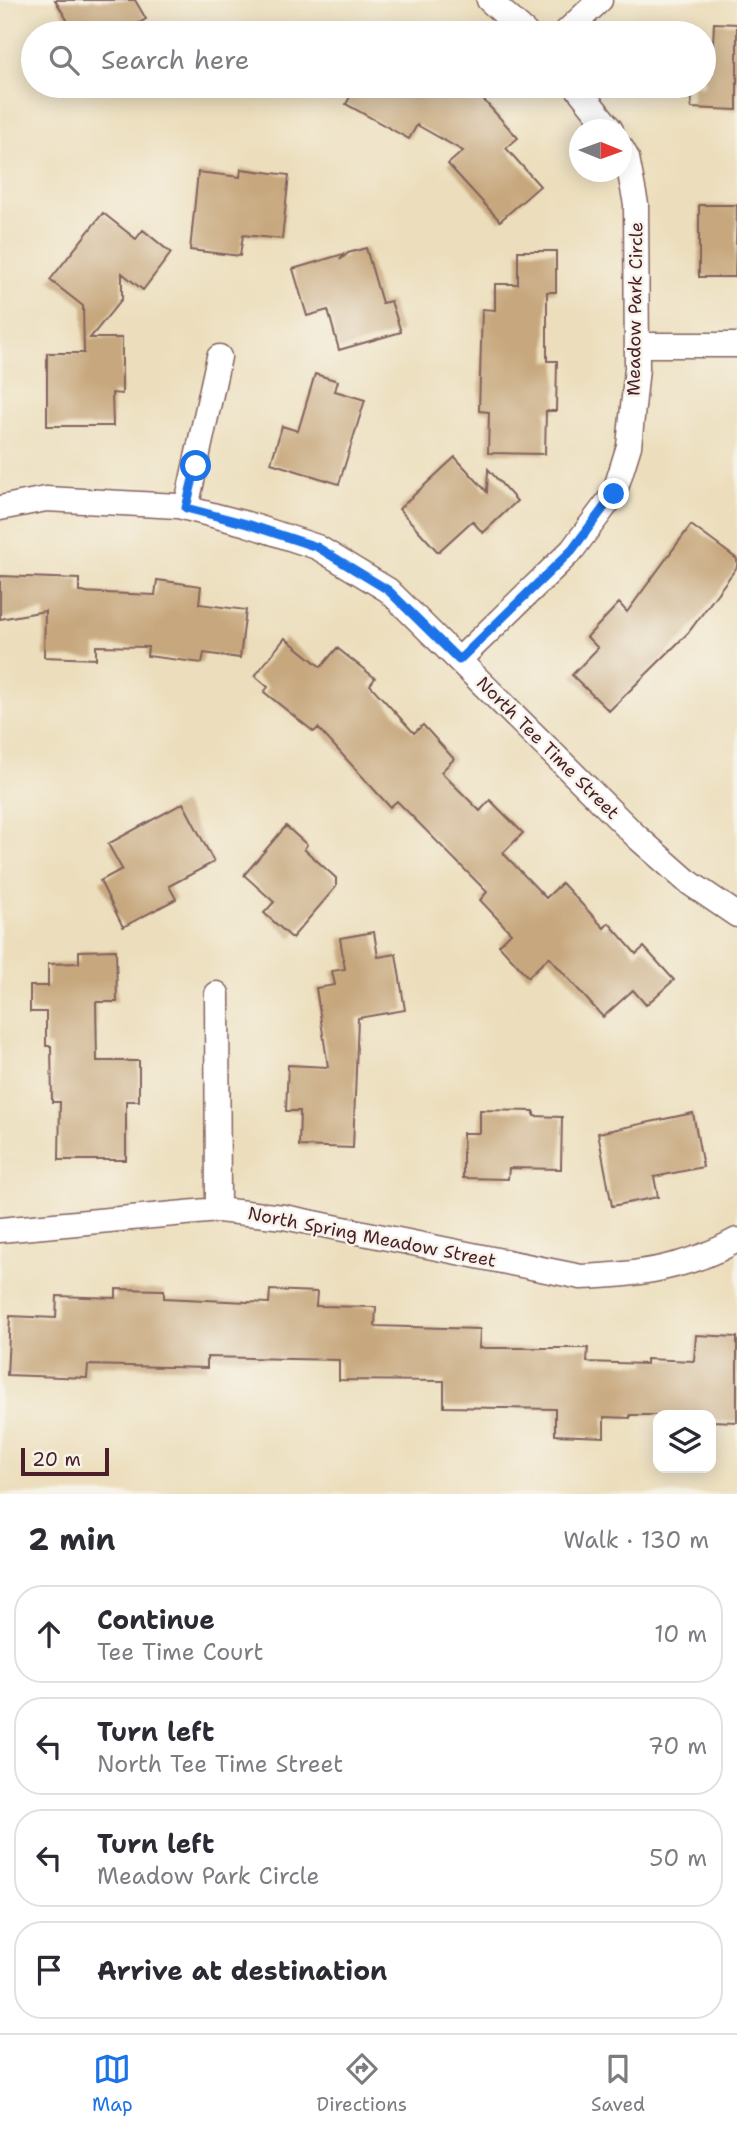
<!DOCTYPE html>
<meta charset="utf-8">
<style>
body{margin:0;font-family:"Shantell Sans",sans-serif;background:#f2f2f3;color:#2b2b33}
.controls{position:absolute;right:21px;bottom:21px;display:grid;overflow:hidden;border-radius:14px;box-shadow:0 4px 18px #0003}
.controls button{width:63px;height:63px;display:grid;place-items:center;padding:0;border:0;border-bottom:2px solid #e1e1e2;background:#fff;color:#2b2b33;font:35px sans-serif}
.compass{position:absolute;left:569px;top:119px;width:63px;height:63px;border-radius:50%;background:#fff;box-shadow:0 4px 18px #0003;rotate:91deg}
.scale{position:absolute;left:21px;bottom:18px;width:88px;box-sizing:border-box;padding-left:7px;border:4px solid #4a1f2b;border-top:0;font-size:19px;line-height:24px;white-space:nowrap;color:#4a1f2b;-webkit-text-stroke:5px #f7f3e8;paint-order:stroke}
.stop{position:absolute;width:21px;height:21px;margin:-16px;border:5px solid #1a73e8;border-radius:50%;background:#fff}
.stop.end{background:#1a73e8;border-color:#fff;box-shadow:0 2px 7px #0008}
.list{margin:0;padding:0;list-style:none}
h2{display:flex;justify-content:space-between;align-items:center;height:91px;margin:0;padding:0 28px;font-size:30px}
h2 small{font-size:23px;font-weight:400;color:#7c7c81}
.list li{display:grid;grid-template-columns:46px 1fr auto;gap:21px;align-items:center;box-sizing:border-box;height:98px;margin:0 14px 14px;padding:0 14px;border:2px solid #e1e1e2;border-radius:28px}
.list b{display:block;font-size:26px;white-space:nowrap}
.list p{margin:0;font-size:23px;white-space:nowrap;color:#7c7c81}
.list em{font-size:23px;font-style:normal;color:#7c7c81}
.icon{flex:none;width:38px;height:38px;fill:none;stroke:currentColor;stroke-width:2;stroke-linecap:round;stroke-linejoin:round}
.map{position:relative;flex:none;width:737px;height:1494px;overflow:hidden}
.search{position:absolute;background:#fff;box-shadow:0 4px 18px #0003;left:21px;right:21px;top:21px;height:77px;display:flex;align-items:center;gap:18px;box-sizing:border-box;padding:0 24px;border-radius:38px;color:#7c7c81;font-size:26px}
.sheet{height:539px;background:#fff}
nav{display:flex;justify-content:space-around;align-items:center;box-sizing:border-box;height:98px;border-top:2px solid #e1e1e2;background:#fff;font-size:19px;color:#7c7c81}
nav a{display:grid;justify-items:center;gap:4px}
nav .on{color:#1a73e8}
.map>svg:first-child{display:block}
.building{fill:#c7a87e}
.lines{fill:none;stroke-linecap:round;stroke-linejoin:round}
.street-casing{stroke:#83625e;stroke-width:27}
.street{stroke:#fff;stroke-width:24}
.route{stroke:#1a73e8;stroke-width:9}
.labels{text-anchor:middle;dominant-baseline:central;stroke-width:5;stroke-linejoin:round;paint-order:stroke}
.street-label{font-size:18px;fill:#4a1f2b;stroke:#f7f3e8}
</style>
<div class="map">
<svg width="737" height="1494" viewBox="0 0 737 1494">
<rect width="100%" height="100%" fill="#f7f3e8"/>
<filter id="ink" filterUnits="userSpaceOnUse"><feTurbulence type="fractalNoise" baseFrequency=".0143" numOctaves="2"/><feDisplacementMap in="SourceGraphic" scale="14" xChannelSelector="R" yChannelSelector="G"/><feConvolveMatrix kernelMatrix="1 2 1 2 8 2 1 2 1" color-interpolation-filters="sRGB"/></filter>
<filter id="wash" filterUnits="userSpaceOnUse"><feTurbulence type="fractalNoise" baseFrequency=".00686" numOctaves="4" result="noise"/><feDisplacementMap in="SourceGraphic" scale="28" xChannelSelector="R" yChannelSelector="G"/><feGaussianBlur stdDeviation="1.57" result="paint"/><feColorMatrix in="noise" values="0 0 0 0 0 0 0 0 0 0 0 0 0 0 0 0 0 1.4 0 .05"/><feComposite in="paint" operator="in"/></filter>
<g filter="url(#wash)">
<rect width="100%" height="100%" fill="#ecdebc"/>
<g id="blocks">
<path class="building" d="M55,0H135L146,19L123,33H75Z
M714,23L737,24V110L691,108L693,86H704V44H713Z
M356,86H471L518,138L506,148L540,186L500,221L448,164L463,151L417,125L409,139L346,104Z
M241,169L289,175L282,239L243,235L240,256L190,250L198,172L240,177Z
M699,205H737L735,277H699Z
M103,213L136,239L143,230L171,253L143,290L122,273V299L90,338H122V394L112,393L113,426H47V353H84L83,306L50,280Z
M366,248L382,303L391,301L401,332L339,350L328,310L307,316L293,269L343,254L340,260L348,253Z
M518,251H556V292H547V361H557L556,411H546L545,454L488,453L489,412L479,411L482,309L495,310V284H518Z
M315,374L338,381L335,391L365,400L339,484L271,463L282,426L298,431Z
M455,457L487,492L488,469L517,501L483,533L472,521L438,552L399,509Z
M691,525L737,559V567L688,633L609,711L572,675L598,648L587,637L619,603L627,612Z
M0,576L79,579V592L155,595L157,580L201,586L199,604L246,610L240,658L204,653L202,663L147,656L148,647L96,646V659L44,657L45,611L0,619Z
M285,638L321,667L337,648L375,678L370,685L414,733L423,725L454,759L441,772L480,811L490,800L523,833L503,853L546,898L562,883L604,928L609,923L636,954L644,947L674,980L646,1005L633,990L603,1017L549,957L528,977L499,945L511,933L480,900L487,892L397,801L390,807L318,728L314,732L264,692L268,687L255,676Z
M183,803L214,862L169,886L176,899L123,927L100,881L122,869L108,844Z
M286,826L307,845L304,849L336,878V887L292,938L264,913L274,902L244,875Z
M374,932L378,957L396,954L405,1010L358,1018L353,1148L299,1146L300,1111H286L288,1065L328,1067L316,988L335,985L332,971L345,969L340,938Z
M116,950L117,1002H96L97,1061H139V1101H126V1160H59L60,1102H52L51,1046H46V1012H30V986H48V964L79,963V951Z
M480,1110L534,1111V1116L562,1117L561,1169L509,1168L508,1179L463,1178V1133H480Z
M693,1113L703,1167L654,1177L658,1197L612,1206L598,1133Z
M116,1289L164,1290V1298L269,1303L270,1290L317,1292L316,1306L376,1307L375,1326L480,1329L479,1348H588L587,1362L646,1364V1359L694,1361L696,1335L737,1337V1422L711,1421V1415H630V1418L604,1417V1437L555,1435V1409L444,1407V1381L339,1380V1360L207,1357V1368L88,1365L87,1378L7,1375L10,1316L56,1318L57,1296L116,1298Z"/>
</g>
</g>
<g filter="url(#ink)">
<use href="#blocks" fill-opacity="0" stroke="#83625e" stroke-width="2"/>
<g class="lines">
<defs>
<path id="street" d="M489,0L526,33
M565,33L600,0
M576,86L611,130
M637,345H737
M0,508L46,499L178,506L247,524L317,547L388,590L637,837L687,881L737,915
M186,508L219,357
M459,660L572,550L614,494L629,446L637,368L636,204L627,158L622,149
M217,994L218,1210
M0,1230L218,1210L284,1217L581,1277C636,1275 688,1268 737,1240"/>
</defs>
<use href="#street" class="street-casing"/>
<use href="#street" class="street"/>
</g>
</g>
<g class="lines" filter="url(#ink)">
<path class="route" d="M196,466L186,508L247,524L317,547L388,590L459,660L572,550L614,494"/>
</g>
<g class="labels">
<g class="street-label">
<text transform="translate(635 309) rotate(-89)">Meadow Park Circle</text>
<text transform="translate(548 748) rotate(45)">North Tee Time Street</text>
<text transform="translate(372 1237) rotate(11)">North Spring Meadow Street</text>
</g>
</g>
</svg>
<div class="controls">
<button><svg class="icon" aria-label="layers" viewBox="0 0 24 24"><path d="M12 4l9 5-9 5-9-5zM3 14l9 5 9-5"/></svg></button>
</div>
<svg class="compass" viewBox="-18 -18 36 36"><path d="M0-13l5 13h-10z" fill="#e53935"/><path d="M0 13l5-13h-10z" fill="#7c7c81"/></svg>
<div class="scale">20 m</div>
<div class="stop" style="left:196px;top:466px"></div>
<div class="stop end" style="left:614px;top:494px"></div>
<div class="search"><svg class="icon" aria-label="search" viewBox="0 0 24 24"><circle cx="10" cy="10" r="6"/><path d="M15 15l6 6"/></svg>Search here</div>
</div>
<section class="sheet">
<h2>2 min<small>Walk · 130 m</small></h2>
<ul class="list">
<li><svg class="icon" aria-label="ahead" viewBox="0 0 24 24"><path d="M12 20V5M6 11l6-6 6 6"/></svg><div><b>Continue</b><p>Tee Time Court</p></div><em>10 m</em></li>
<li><svg class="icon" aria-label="left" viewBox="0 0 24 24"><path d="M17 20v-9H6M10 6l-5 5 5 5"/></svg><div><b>Turn left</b><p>North Tee Time Street</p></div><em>70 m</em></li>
<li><svg class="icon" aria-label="left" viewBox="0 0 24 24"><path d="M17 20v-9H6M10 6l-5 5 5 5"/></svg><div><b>Turn left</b><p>Meadow Park Circle</p></div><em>50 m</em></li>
<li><svg class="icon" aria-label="arrive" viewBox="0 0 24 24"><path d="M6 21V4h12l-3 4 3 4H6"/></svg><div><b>Arrive at destination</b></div></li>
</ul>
</section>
<nav>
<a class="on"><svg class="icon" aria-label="map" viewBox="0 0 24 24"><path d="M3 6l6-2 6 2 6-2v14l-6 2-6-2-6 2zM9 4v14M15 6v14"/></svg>Map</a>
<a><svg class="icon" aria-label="directions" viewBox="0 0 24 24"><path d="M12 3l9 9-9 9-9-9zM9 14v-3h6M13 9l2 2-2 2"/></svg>Directions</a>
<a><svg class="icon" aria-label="saved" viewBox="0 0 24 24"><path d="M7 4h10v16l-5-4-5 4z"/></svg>Saved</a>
</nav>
